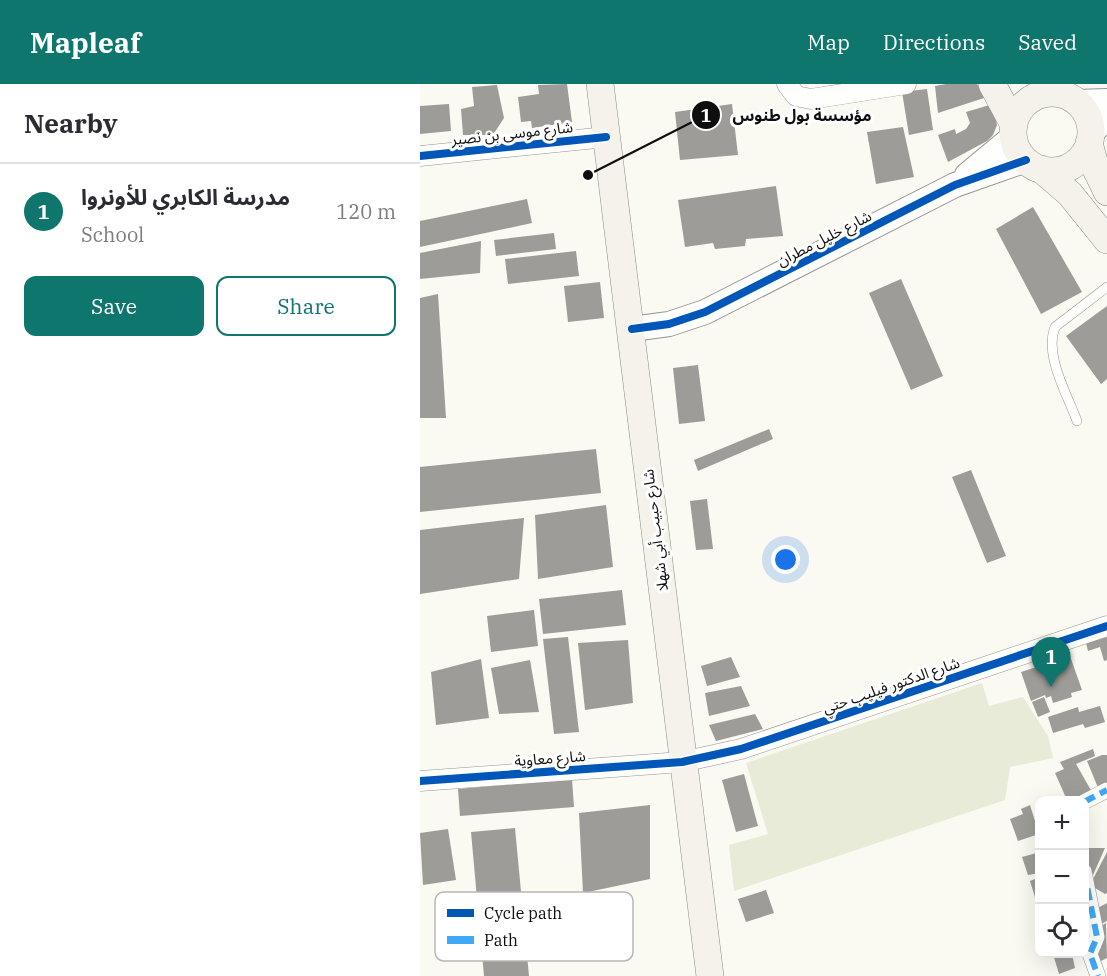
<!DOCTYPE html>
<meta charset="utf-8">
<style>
body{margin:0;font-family:"IBM Plex Serif","Noto Sans Arabic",serif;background:#f2f2f3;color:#2b2b33}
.controls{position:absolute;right:18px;bottom:18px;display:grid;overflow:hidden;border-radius:12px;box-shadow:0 6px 24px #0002}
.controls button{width:54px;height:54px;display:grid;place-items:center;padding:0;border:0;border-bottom:2px solid #e1e1e2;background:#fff;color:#2b2b33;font:30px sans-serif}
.you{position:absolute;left:366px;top:476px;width:21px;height:21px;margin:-15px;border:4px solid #fff;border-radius:50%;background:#1a73e8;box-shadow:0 0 0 9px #1a73e833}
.badge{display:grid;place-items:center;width:39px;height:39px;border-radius:50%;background:#0f766e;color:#fff;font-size:20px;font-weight:700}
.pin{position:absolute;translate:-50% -50px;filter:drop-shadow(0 2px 3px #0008)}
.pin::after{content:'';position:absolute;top:32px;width:21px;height:18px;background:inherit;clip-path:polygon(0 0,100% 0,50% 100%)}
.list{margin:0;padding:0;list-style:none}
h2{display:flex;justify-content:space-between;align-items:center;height:78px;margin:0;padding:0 24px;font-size:26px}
h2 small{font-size:20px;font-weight:400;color:#7c7c81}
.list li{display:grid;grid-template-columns:39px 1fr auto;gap:18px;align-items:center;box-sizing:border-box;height:96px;padding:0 24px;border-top:2px solid #e1e1e2}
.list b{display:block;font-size:22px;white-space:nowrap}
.list p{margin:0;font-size:20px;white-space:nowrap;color:#7c7c81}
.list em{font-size:20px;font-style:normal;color:#7c7c81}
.actions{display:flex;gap:12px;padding:18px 24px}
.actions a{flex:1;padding:14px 0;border:2px solid #0f766e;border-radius:12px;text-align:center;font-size:21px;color:#0f766e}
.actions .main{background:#0f766e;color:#fff}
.icon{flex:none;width:33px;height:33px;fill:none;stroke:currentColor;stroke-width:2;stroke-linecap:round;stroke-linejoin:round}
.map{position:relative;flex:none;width:687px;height:892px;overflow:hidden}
header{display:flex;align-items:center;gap:36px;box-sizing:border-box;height:84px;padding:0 30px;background:#0f766e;color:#fff}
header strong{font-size:28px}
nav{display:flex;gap:33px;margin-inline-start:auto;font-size:21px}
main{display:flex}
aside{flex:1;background:#fff}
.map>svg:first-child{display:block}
.cemetery{fill:#e7ebd7}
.building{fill:#9e9c98}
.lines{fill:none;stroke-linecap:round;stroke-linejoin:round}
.service-casing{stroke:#949491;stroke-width:10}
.pedestrian-casing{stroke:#949491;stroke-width:16}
.minor-casing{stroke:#949491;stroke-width:21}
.tertiary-casing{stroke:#949491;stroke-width:26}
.secondary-casing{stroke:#8b8a87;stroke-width:28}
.service{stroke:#fefefd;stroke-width:9}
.pedestrian{stroke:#fefefd;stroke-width:15}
.minor{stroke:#fefefd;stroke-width:20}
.tertiary{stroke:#fefefd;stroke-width:24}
.secondary{stroke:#f4f2ea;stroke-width:27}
.quiet{stroke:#3fa9f5;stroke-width:6;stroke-dasharray:12 6;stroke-linecap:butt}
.cycleway-casing{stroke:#fff;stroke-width:11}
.cycleway{stroke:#0057b8;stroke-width:8}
.labels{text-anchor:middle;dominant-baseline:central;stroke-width:6;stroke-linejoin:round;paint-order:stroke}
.street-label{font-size:15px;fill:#0e0e0e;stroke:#fff}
.key{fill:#fff;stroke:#b7b7b7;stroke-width:1.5}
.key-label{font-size:16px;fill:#0e0e0e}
.leader{fill:none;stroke:#0e0e0e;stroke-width:2}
.callout-dot{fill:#0e0e0e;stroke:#fff;stroke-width:2}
.mark-label{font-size:18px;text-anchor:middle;font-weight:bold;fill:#fff}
.callout-label{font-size:16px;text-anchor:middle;font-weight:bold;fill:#0e0e0e;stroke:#fff;stroke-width:6;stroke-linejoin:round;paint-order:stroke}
</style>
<header>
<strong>Mapleaf</strong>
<nav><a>Map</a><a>Directions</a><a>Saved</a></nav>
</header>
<main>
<aside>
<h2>Nearby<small></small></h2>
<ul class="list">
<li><span class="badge">1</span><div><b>مدرسة الكابري للأونروا</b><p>School</p></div><em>120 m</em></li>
</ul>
<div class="actions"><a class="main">Save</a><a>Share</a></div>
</aside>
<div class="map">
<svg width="687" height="892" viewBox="0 0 687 892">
<rect width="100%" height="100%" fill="#faf9f2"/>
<path class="cemetery" d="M562,599L569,622L603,613L628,652L633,674L590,683L585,716L314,807L309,761L348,750L326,679Z"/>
<path class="building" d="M147,0L152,38L112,44L111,37L101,38L98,13L119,10L118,1Z
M526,0H557L567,13L518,29L515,2Z
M77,1L84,34L73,51H43L41,25L54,22L52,3Z
M507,5L513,46L489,51L482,8Z
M29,20L31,47L0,50V22Z
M312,20L318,71L260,76L255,28Z
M573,20L577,41L573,51L567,57L528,78L518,51L535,45L536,50L546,45L550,39L546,28Z
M483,43L494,93L456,100L447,48Z
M356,102L363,152L326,155L325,162L295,165L293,159L265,163L258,116Z
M107,115L112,139L0,163V137Z
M613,123L662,208L621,230L576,145Z
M134,149L136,165L76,172L74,156Z
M61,157L60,189L0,195V169Z
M156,167L159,192L88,200L85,175Z
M481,195L523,292L491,306L449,209Z
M180,198L184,234L148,238L144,202Z
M18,210L26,334H0V214Z
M687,222V295L681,300L646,252Z
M278,281L285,337L259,340L253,284Z
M349,345L353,355L278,387L274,376Z
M176,365L181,409L0,428V383Z
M551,386L586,472L567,479L532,393Z
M287,415L293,465L276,466L270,417Z
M186,421L193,483L118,495L115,431Z
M104,434L99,495L0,510V446Z
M202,506L206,541L123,550L119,515Z
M114,526L118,562L71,568L67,532Z
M148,553L159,648L134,650L123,555Z
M687,553V576L684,577L680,563L668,567L666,559Z
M208,556L213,619L165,626L158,559Z
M650,572L662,606L651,609L652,613L633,619L631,612L626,614L625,611L611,617L601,588Z
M311,573L320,593L287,602L281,582Z
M61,575L69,634L16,641L11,588Z
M110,576L119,628L79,630L71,584Z
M321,602L330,622L289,632L285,609Z
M624,613L630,628L618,633L612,618Z
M680,622L685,638L665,644L663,640L633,649L628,633L658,623L659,628Z
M335,630L343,645L296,657L289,641Z
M673,665L675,672L656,680L672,708L657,716H647L635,689L644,685L640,678Z
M682,671H687V702L679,706L667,677Z
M324,690L338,742L316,748L302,696Z
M152,695L154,723L40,732L38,705Z
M230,721V795L163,809L159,729Z
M610,721L619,750L598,757L590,735L603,730L601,725Z
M95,744L109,892H64L51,748Z
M28,745L36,796L3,801L0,749Z
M664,764H685L673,791L668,794Z
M620,768V789L608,791L602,773Z
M687,768V809L685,810L670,801Z
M620,793V822L618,823L610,797Z
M346,806L354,829L326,838L318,815Z
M687,819V837L681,840L674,826Z
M686,839L687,874L679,878L674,869L676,845Z
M633,870H652L655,884L639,890Z"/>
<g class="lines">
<defs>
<path id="service" d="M657,337C647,310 624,271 635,243L687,203"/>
<path id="pedestrian" d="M664,718L687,706
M664,787L677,853L670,870L678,892"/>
<path id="minor" d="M367,0L376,12L391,15L486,0
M0,72L186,53
M0,697L262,678L321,665L687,542"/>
<path id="tertiary" d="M656,18L687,17
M670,50L687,34
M547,91L594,52
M212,245L249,240L285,228L535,101L606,76"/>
<path id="secondary" d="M180,0L290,892
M572,0L594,41
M593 48a39 39 0 1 1 78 0a39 39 0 1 1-78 0Z
M669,59L676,85L687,108
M621,85L650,110L687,156"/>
</defs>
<use href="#service" class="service-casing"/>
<use href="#pedestrian" class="pedestrian-casing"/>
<use href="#minor" class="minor-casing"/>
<use href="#tertiary" class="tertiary-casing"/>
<use href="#secondary" class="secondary-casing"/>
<use href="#service" class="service"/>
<use href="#pedestrian" class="pedestrian"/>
<use href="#minor" class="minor"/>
<use href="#tertiary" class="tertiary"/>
<use href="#secondary" class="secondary"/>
<path class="quiet" d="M664,718L687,706
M664,787L677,853L670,870L678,892"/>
<defs>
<path id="cycleway" d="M0,72L186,53
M212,245L249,240L285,228L535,101L606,76
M0,697L262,678L321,665L687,542"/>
</defs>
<use href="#cycleway" class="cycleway-casing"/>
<use href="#cycleway" class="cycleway"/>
</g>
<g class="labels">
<g class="street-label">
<text transform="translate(92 49) rotate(-6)">شارع موسى بن نصير</text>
<text transform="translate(404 154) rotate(-27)">شارع خليل مطران</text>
<text transform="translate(235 446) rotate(-97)">شارع حبيب أبي شهلا</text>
<text transform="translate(471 601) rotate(-19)">شارع الدكتور فيليب حتي</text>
<text transform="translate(130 674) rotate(-4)">شارع معاوية</text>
</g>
</g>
<rect x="15" y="808" width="198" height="69" rx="9" class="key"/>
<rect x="27" y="825" width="27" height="8" fill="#0057b8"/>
<rect x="27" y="852" width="27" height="8" fill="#3fa9f5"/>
<g class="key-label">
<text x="64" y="835">Cycle path</text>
<text x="64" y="862">Path</text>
</g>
<path class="leader" d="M168 91L286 31"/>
<g class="callout-dot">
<circle cx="168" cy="91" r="6"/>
<circle cx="286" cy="31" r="15"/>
</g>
<g class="mark-label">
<text x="286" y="38">1</text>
</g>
<g class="callout-label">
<text x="382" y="37">مؤسسة بول طنوس</text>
</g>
</svg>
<div class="controls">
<button>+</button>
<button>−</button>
<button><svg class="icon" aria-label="locate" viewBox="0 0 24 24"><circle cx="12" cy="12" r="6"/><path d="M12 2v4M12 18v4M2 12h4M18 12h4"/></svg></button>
</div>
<div class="you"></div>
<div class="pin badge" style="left:631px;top:603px">1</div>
</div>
</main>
